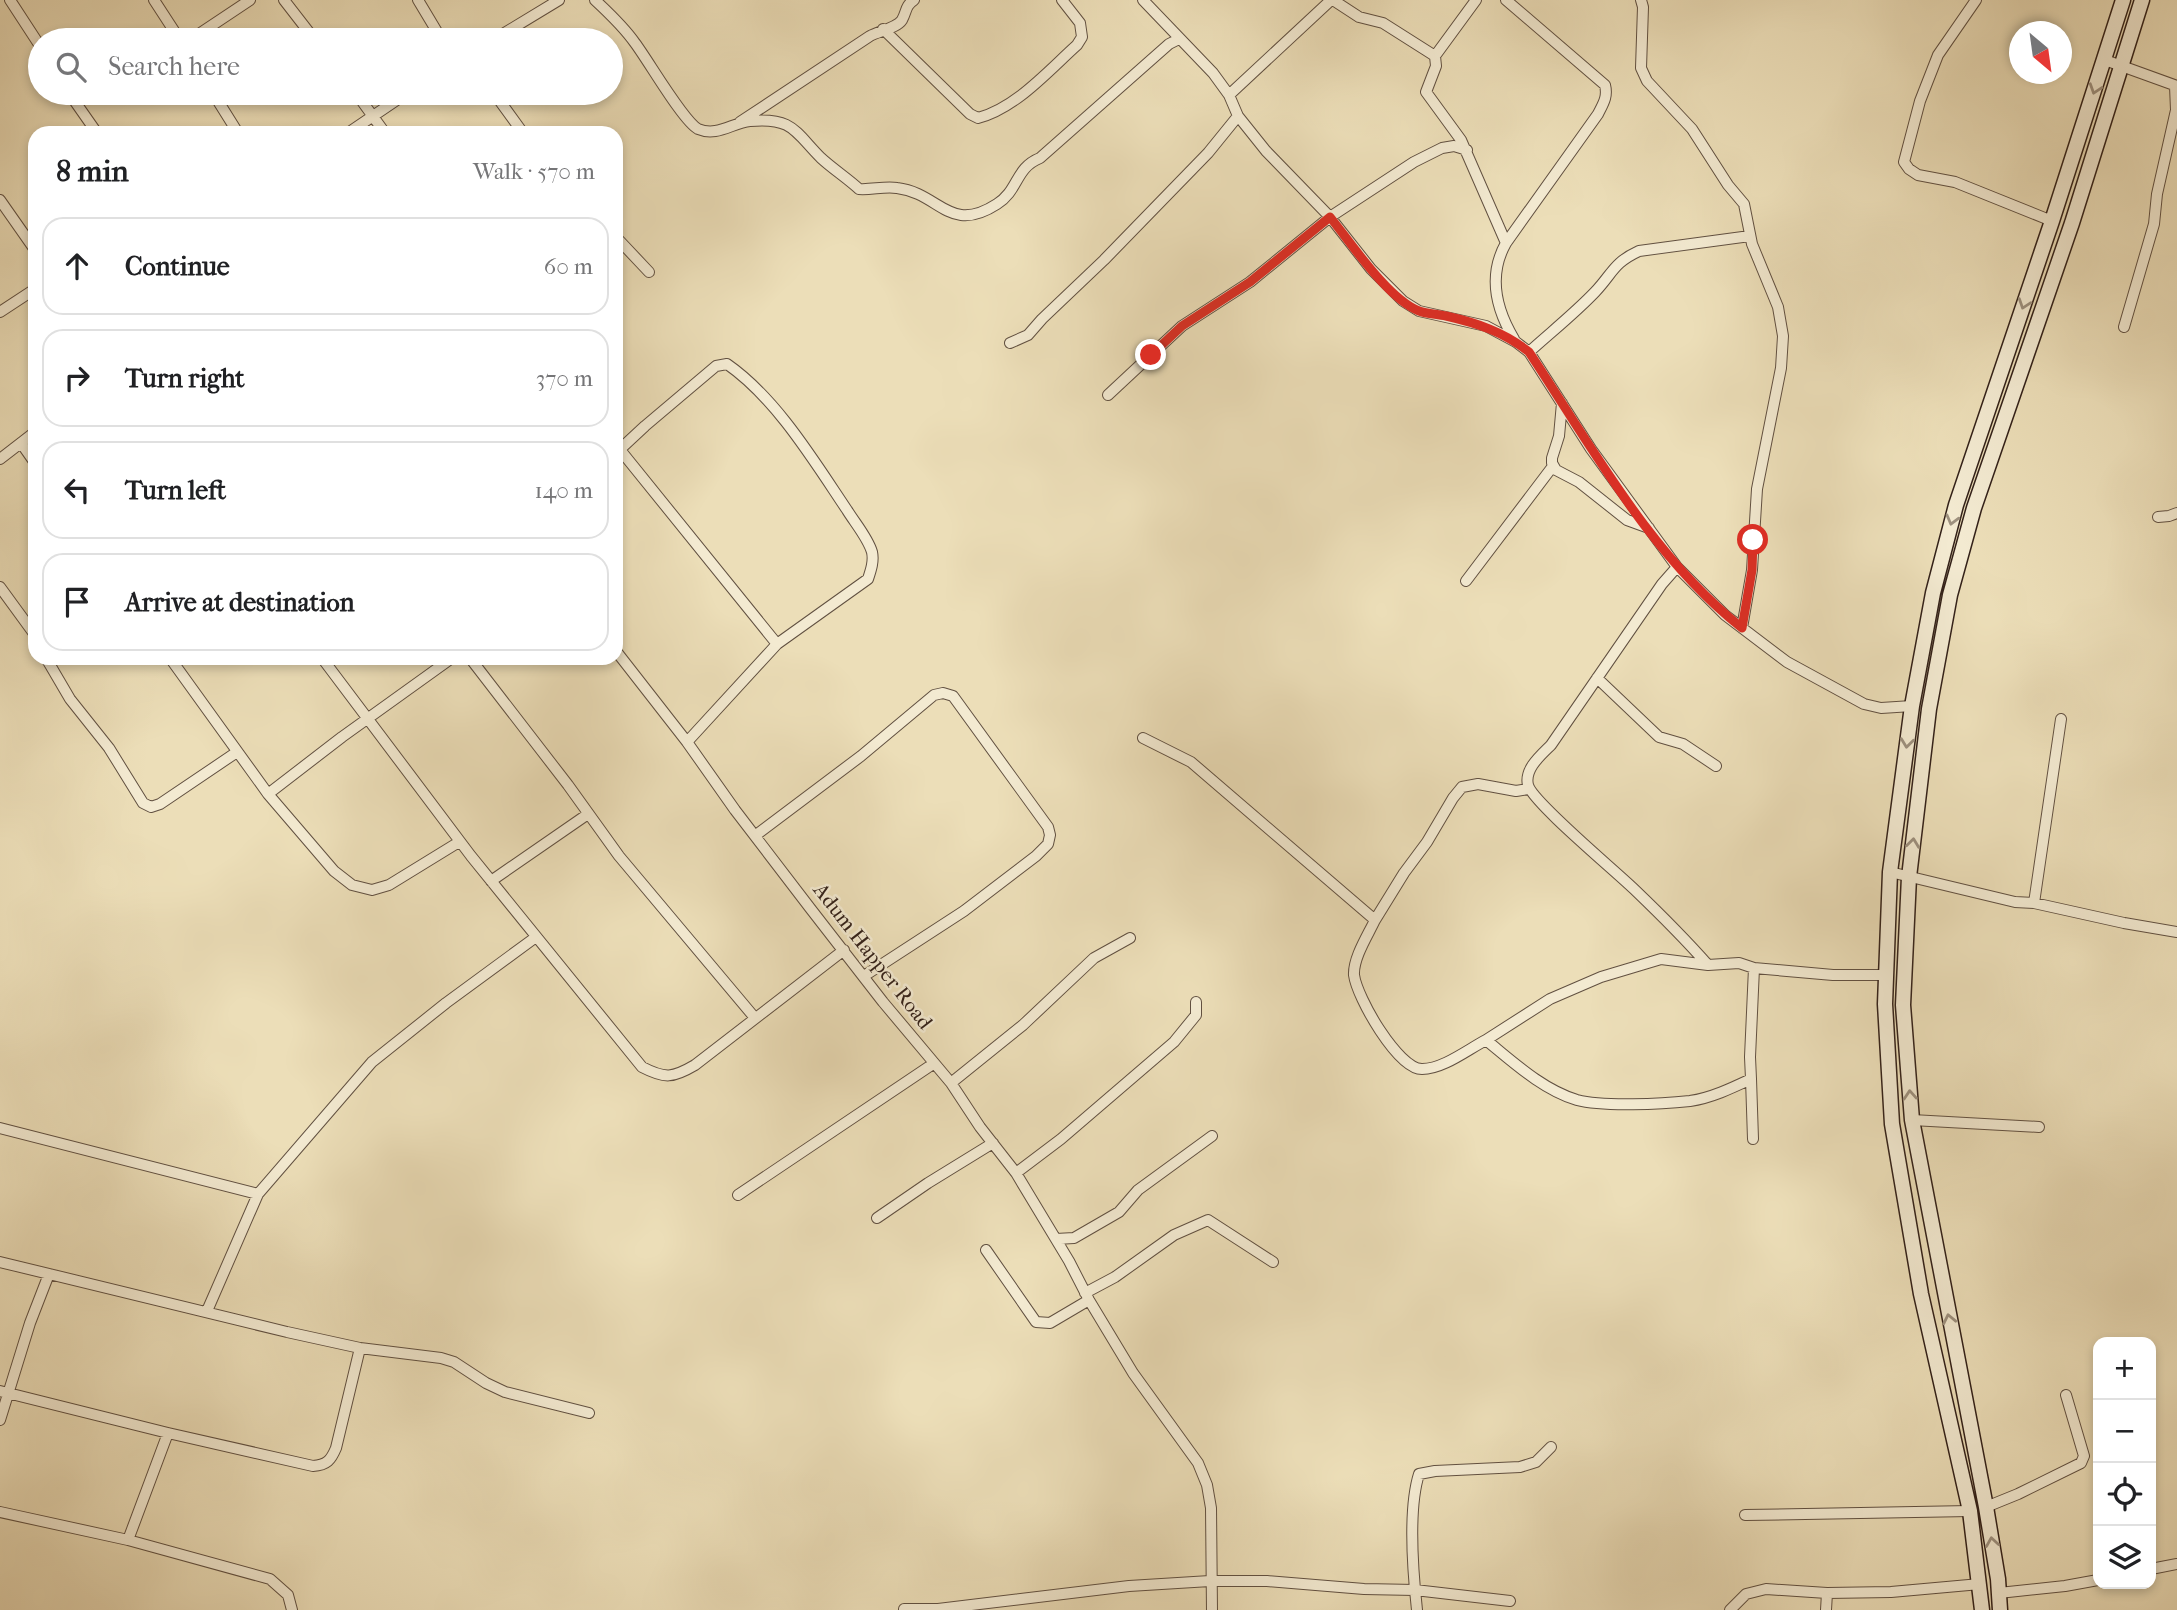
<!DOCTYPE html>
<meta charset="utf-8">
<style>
body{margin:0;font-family:"IM FELL French Canon",serif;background:#f2f2f2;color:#202124}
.controls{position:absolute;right:21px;bottom:21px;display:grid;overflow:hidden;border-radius:14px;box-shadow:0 4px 10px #0003}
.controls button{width:63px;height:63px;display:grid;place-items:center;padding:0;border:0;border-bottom:2px solid #e0e0e0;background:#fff;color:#202124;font:35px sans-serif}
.compass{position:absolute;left:2009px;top:21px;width:63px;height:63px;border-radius:50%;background:#fff;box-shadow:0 4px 10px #0003;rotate:151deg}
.stop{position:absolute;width:21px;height:21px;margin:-16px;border:5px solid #d93025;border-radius:50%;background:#fff}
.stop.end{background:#d93025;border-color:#fff;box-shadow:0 2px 7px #0008}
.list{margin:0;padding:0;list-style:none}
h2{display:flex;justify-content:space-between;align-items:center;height:91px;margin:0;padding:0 28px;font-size:30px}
h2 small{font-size:23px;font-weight:400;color:#757577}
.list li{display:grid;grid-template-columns:46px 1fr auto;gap:21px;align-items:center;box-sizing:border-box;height:98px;margin:0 14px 14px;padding:0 14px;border:2px solid #e0e0e0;border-radius:21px}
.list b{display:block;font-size:26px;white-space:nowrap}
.list em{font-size:23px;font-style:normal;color:#757577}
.icon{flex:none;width:38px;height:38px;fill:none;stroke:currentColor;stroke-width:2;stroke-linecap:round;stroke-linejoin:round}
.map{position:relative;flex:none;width:2177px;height:1610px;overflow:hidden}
.search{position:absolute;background:#fff;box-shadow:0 4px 10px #0003;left:28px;top:28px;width:595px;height:77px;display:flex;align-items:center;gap:18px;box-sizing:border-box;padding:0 24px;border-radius:38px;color:#757577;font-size:26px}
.panel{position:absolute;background:#fff;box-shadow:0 4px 10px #0003;left:28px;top:126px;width:595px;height:539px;border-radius:21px}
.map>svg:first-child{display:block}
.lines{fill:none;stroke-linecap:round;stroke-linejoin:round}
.street-casing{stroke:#615041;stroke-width:12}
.secondary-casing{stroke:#332119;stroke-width:17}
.street{stroke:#f3ead1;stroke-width:10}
.secondary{stroke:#f3ead1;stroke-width:14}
.oneway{stroke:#9d907e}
.route{stroke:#d93025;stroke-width:9}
.labels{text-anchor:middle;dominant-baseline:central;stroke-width:5;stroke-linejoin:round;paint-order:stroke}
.street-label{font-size:21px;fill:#332119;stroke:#f3ead1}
</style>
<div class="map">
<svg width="2177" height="1610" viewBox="0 0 2177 1610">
<rect width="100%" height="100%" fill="#ecdeb8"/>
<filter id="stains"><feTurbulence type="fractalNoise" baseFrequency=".00286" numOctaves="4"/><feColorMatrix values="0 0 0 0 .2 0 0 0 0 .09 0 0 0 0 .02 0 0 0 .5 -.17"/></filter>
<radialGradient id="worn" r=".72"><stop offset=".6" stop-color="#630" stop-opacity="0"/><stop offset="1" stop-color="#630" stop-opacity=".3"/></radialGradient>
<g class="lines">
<defs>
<path id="street" d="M10,0L40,46
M154,0L180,40
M284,0L315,40
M418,0L442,40
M595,0C609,13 624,27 635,43C648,60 683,121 698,129C717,137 732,123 750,121C793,117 795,132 821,158C833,169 847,178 859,189C871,190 885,186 897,188C940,193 949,235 997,204C1019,190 1015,168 1040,158L1169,44L1179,39
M1143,0L1213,73L1229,95L1238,116L1266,151L1330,217L1371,269L1403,301L1419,311L1486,326L1516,342L1529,352L1591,449L1677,567L1725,615L1787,662L1864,704L1881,708L1912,706
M1333,0L1359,17L1383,23L1435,56L1436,66L1426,92L1461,140L1506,243C1488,275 1496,309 1514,339
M1641,0L1643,7L1641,68L1647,81L1692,129L1728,185L1744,204L1752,244L1778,307L1783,336L1781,368L1757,489L1752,570L1742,628
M1976,0L1938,55L1920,101L1904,162L1909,169L1918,175L1955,182L2052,221
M883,29L970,114L978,118C1016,108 1048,71 1077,45L1082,37L1080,23L1062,0
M190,40L250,0
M493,40L559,0
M1435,56L1476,0
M2105,60L2177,86
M69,93L97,133
M213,93L238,133
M356,93L385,133
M494,93L523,133
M1229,95L1331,0
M740,122L870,36C879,31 897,28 902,20C907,11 905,6 914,0
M348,133L407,93
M0,200L35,250
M616,237L649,272
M1506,243L1598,114C1603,104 1608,97 1605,85L1506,0
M0,312L35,289
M2124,327L2154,224L2157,194L2176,110L2175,86
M1010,343L1028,335L1042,319L1104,260L1208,153L1238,116
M1529,352C1551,332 1574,314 1595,292C1613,273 1613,263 1639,251L1750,236
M1108,395L1182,326L1250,282L1330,217L1414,162L1442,148L1454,146L1467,150
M1562,403L1559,436L1552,458V463L1556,470L1579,482L1627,520L1649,528
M21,443L35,463
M617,446L777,644
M616,453L645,426L716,366L727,364C776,398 814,461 847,510C855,523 868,538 872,552C874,561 871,570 868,579L777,644L687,742
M0,459L35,432
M2158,517L2169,516L2177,513
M1677,567L1662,584L1551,745C1541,755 1524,769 1528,785C1532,802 1618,873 1636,891C1661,915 1685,939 1708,965
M1466,581L1553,466
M0,587L35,635
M616,651L687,742L735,810L810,908L883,1002L951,1083L980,1127L1016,1173L1069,1261L1089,1300L1133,1373L1198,1463L1207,1485L1211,1508L1212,1610
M46,658L70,699L109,748L143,803L151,807L160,804L237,752
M170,658L268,794L334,871L352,885L372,890L389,885L459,842
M322,658L471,856L642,1067C665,1079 673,1078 695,1065L844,950
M470,658L568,785L619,856L755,1018
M1597,678L1659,737L1683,744L1716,766
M1143,738L1191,762L1375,920C1368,935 1353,958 1354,975C1357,998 1398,1069 1422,1069C1443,1069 1467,1050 1486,1040C1513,1062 1543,1090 1577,1100C1603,1107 1662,1104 1690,1101C1711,1098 1732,1088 1751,1079L1750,1057L1754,968
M268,794L342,737L452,658
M756,835L861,756L934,695L943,693L953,696L1048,827L1050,835L1048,844L1036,856L964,911L864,976
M1890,872L2015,902L2034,903L2124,923L2177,932
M491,881L588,814
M2034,903L2061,719
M1375,920L1404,873L1427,842L1453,798L1462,787L1478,784L1516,791L1528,789
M1486,1040L1550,999L1601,977L1661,959L1708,965L1739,963L1754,968L1833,975H1885
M1751,1079L1753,1139
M951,1083L1023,1025L1094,958L1130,938
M1912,1120L2039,1127
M0,1128L258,1194
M1016,1173L1061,1139L1174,1042L1196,1015V1002
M738,1195L933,1064
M877,1218L928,1183L993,1143
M1056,1239L1074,1238L1119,1212L1138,1190L1212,1136
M986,1250L1036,1322L1050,1323L1089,1300
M0,1262L287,1332L360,1348L441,1358L454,1362L486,1383L505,1392L589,1413
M1085,1293L1115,1277L1174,1235L1208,1220L1273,1262
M207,1311L258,1194L372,1062L446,1003L536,937
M0,1391L168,1433L313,1466C327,1465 331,1460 336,1448L360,1348
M0,1420L30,1323L49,1274
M1986,1507L2018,1494L2081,1463L2084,1456L2066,1395
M0,1512L128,1540L270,1579L288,1595L292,1610
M1745,1515L1970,1511
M128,1540L168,1433
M2151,1569L2177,1564
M1999,1593L2065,1586L2098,1580
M904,1609H938L1129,1586L1210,1581H1267L1364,1589L1415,1590L1510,1601
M1417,1610C1413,1573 1408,1509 1419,1474L1435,1471L1520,1467L1536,1462L1551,1447
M1730,1610L1746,1594L1766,1589L1827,1593L1891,1592L1980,1584
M1826,1610L1827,1593"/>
<path id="secondary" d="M1982,1610L1970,1511L1921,1294L1892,1124L1885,1004L1890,872L1912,706L1933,593L1956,505L2052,221L2123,0
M2000,1610L1998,1579L1986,1507L1912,1120L1903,1005L1909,877L1929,709L1950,595L1974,508L2072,223L2142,0"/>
</defs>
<use href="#street" class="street-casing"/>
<use href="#secondary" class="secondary-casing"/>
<use href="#street" class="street"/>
<use href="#secondary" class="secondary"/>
</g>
<defs><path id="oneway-chevron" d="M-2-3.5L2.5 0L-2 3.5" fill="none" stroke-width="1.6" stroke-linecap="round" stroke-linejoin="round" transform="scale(1.75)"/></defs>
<g class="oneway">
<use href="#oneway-chevron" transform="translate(2095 89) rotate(108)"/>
<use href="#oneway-chevron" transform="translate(2024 304) rotate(109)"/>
<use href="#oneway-chevron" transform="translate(1952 520) rotate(105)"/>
<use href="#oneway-chevron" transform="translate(1907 743) rotate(97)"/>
<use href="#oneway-chevron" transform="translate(1913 843) rotate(-83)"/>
<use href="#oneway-chevron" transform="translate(1910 1095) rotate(-94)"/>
<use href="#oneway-chevron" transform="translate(1949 1319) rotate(-102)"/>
<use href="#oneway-chevron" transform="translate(1992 1542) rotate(-99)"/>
</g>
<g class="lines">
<path class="route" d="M1151,355L1182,326L1250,282L1330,217C1351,243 1388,299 1419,311C1427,314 1437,314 1446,316C1477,323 1504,332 1529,352C1592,447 1651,556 1742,628L1752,570L1753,540"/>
</g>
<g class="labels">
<g class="street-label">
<text transform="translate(873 956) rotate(52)">Adum Happer Road</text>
</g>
</g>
<rect width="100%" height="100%" filter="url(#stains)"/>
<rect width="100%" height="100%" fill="url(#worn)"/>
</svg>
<div class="controls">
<button>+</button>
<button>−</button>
<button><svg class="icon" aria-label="locate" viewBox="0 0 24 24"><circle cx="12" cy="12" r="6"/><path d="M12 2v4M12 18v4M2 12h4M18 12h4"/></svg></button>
<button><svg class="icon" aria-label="layers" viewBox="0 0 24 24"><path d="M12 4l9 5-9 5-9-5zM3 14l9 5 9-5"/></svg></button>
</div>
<svg class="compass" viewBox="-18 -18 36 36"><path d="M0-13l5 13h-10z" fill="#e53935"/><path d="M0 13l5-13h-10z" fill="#757577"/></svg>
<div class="stop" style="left:1753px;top:540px"></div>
<div class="stop end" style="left:1151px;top:355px"></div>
<div class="search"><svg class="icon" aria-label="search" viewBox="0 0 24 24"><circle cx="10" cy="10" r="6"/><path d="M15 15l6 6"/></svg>Search here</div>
<section class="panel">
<h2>8 min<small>Walk · 570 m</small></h2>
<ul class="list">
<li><svg class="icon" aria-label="ahead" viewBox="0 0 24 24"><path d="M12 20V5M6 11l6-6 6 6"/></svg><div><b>Continue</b></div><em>60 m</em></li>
<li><svg class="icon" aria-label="right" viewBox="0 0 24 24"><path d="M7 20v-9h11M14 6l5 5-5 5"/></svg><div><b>Turn right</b></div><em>370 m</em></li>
<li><svg class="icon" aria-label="left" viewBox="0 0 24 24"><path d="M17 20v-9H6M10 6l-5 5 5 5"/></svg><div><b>Turn left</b></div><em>140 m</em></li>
<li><svg class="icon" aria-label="arrive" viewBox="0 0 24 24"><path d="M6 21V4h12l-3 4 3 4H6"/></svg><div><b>Arrive at destination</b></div></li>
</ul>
</section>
</div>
